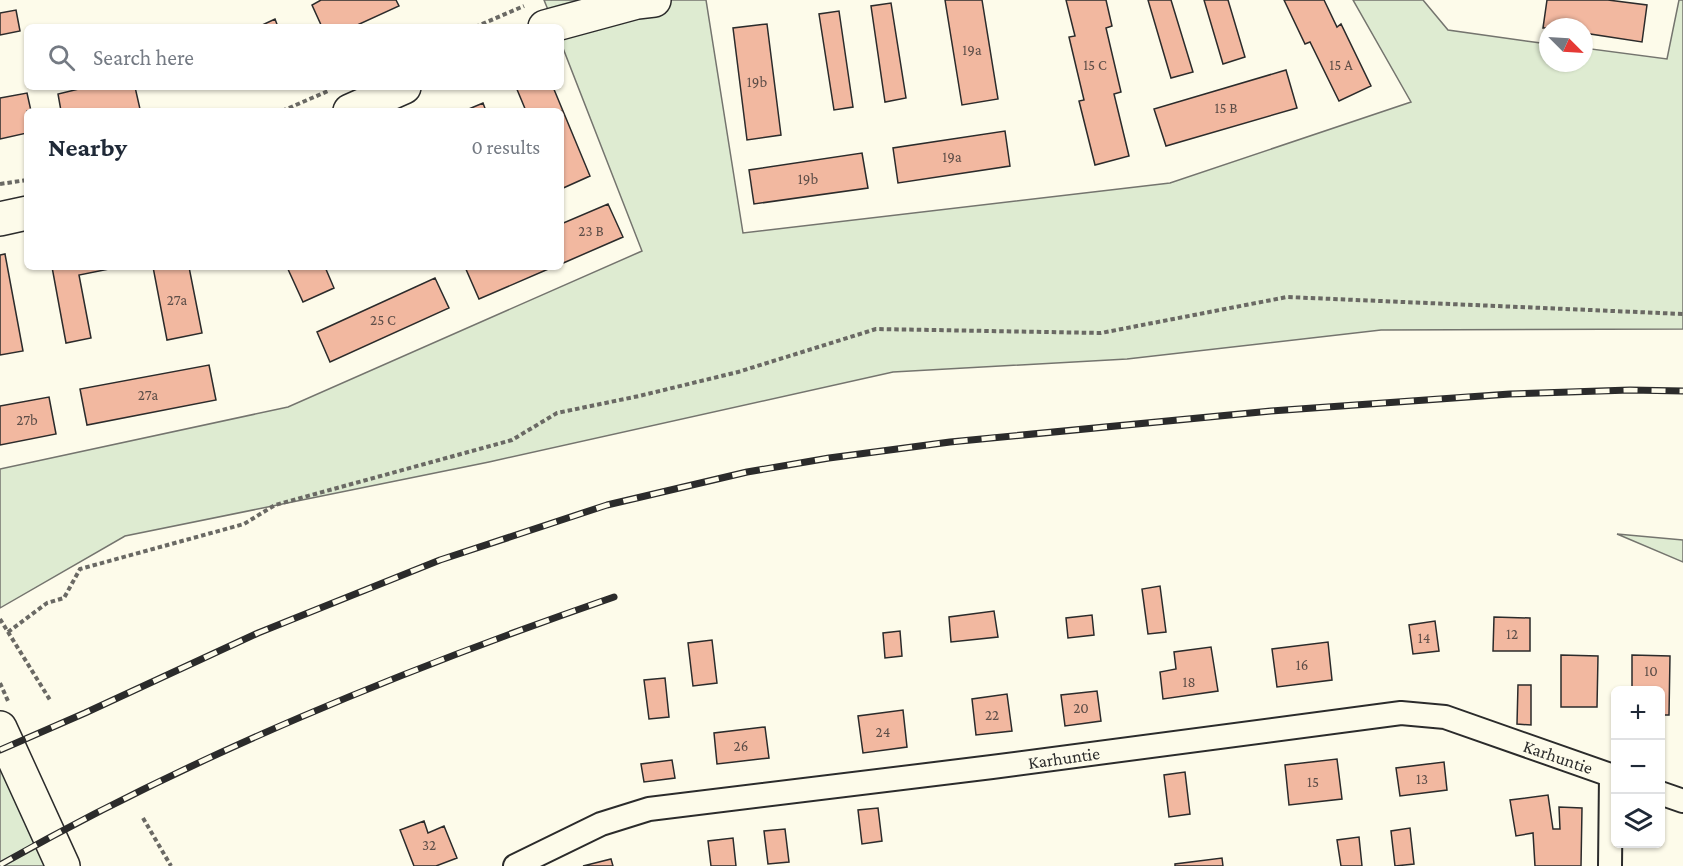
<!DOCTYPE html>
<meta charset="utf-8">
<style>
body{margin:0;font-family:"Crimson Pro",serif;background:#f2f2f3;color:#1f2937}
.controls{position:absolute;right:18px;bottom:18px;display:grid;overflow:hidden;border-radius:9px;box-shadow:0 2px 4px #0004}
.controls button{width:54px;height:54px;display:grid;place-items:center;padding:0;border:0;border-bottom:2px solid #e0e1e3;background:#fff;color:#1f2937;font:30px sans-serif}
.compass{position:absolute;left:1539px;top:18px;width:54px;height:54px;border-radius:50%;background:#fff;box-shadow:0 2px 4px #0004;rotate:114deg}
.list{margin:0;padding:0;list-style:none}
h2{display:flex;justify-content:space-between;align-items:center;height:78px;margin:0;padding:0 24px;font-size:26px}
h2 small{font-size:20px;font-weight:400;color:#747a83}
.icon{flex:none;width:33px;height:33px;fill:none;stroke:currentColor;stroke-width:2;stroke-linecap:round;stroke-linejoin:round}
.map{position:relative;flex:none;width:1683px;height:866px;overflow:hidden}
.search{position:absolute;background:#fff;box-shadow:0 2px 4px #0004;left:24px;top:24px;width:540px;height:66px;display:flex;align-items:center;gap:15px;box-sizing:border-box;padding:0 21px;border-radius:9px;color:#747a83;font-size:22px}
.panel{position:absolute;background:#fff;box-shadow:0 2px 4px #0004;left:24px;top:108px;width:540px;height:162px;border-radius:9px}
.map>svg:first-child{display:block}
.green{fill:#deebd1;stroke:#74746e;stroke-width:1.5}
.building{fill:#f2b8a0;stroke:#2b2b2b;stroke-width:1.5}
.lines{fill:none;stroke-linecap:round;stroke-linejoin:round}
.street-casing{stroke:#2b2b2b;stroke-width:26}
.secondary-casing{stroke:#2b2b2b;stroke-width:36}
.path{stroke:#6a6964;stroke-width:4;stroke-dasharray:4.5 3;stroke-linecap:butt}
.street{stroke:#fdfbea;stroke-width:22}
.secondary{stroke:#fdfbea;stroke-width:33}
.rail-casing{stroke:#2b2b2b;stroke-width:7}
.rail{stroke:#fdfbea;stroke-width:4.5;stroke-dasharray:14;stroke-linecap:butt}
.labels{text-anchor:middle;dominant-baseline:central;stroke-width:4.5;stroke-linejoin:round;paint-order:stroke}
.number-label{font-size:15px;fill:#5d4e48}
.street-label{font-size:18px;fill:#2b2b2b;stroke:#fdfbea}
</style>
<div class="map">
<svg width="1683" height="866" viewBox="0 0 1683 866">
<rect width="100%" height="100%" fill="#fdfbea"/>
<path class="green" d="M544,0H706L743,233L1170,183L1411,102L1353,0H1423L1448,30L1548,44V63H1584V48L1667,59L1679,0H1683V329L1381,330L1127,359L893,372L489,462L125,536L0,608V469L288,407L642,251L561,43V27H555Z
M1617,534L1683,540V562Z
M0,739L57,866H0Z"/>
<path class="building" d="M321,0H396L399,6L353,27H322L312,5Z
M945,0H982L998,99L962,105Z
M1066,0H1106L1112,26L1106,28L1121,92L1114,94L1129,156L1095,165L1079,101L1084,100L1069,37L1075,36Z
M1148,0H1171L1193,72L1171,78Z
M1204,0H1228L1245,57L1223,64Z
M1284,0H1324L1337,27L1341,24L1371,86L1339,101L1310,42L1305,44Z
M1547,0H1608L1647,5L1642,42L1584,33V27L1543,28Z
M891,3L906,98L885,102L871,6Z
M16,10L20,31L0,35V13Z
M839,11L853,107L834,110L819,14Z
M275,19L278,27H258Z
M767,24L781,135L747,140L733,28Z
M1286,70L1297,108L1166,146L1154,109Z
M87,87H135L140,109L61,111L58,94Z
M516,87H553L590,176L561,189V111H526Z
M27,93L31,111H27V133L0,139V98Z
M483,103L486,111H464Z
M1005,131L1010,166L898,183L893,148Z
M862,153L868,188L754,204L749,170Z
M608,204L623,237L561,264V224Z
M5,254L23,351L0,355V255Z
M52,267H119L79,275L91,338L66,343Z
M153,267H189L202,333L167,340Z
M287,267H325L334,288L303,302Z
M465,267H553L479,299Z
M435,278L449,308L330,362L317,332Z
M209,365L216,400L87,425L80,389Z
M49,397L56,434L0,445V406Z
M1160,586L1166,632L1148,634L1142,589Z
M994,611L998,637L951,642L949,617Z
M1092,615L1094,635L1068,638L1066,618Z
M1494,617L1530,618V651H1493Z
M1435,621L1439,651L1413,654L1409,625Z
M900,631L902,656L885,658L883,633Z
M712,640L717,683L693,686L688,643Z
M1328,642L1332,680L1277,687L1272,649Z
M1211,647L1218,691L1163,699L1160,672L1176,669L1174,652Z
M1561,655L1598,656L1597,707H1561Z
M1632,655L1670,656L1669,715H1660V690H1642V687H1632Z
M665,678L669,717L649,719L644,680Z
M1518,685H1531V725L1517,724Z
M1097,691L1101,721L1065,726L1061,695Z
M1007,694L1012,731L976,735L972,699Z
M903,710L907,747L863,753L858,716Z
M765,727L769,758L717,764L714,733Z
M1337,759L1342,799L1289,805L1285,765Z
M672,760L675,778L644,782L641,764Z
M1444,762L1447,790L1400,796L1396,768Z
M1185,772L1190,814L1169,817L1164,775Z
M1548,795L1553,829H1560L1559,807L1582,808L1581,866H1535L1533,833L1516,836L1510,800Z
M878,808L882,841L862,844L858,810Z
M424,821L428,833L444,826L457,858L436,866H414L400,830Z
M1410,828L1414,864L1395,866L1391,831Z
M785,829L789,862L768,864L764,831Z
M1359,837L1362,866H1341L1337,840Z
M733,838L736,866H711L708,841Z
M1222,858L1223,866H1175V864Z
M611,859L613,866H583Z"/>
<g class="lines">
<defs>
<path id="street" d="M1660,793L1683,801
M515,866L601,824L649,809L992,767L1401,713L1445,717L1616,777
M1610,866L1611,775"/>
<path id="secondary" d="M545,27L637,2L654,0
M350,111L404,87
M0,219L27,213
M0,728L63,866"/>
</defs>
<use href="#street" class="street-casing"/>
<use href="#secondary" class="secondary-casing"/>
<path class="path" d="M475,27L524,6
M282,111L328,91
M0,184L27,180
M0,619L50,700
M8,632L47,603L64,598L80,569L244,524L275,505L512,440L557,413L639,396L738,372L876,329L1101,333L1287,297L1683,314
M0,683L8,701
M143,818L171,866"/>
<use href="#street" class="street"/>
<use href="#secondary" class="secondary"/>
<defs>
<path id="rail" d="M0,750L85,713L258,633L440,560L607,505L747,472L829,458L950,442L1271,411L1510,394L1630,390L1683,391
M0,865C194,755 403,670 614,597"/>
</defs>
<use href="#rail" class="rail-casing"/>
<use href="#rail" class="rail"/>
</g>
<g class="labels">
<g class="number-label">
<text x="972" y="50">19a</text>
<text x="1095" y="65">15 C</text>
<text x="1341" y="65">15 A</text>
<text x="757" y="82">19b</text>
<text x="1226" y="108">15 B</text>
<text x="952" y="157">19a</text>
<text x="808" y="179">19b</text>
<text x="591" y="231">23 B</text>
<text x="177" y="300">27a</text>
<text x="383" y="320">25 C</text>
<text x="148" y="395">27a</text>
<text x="27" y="420">27b</text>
<text x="1512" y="634">12</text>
<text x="1424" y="638">14</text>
<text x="1302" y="665">16</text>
<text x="1651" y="671">10</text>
<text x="1189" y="682">18</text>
<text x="1081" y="708">20</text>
<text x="992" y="715">22</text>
<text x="883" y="732">24</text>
<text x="741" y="746">26</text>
<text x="1422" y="779">13</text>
<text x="1313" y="782">15</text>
<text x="429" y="845">32</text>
</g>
<g class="street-label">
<text transform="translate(1558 757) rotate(19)">Karhuntie</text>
<text transform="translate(1064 758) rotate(-8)">Karhuntie</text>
</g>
</g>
</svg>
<div class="controls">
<button>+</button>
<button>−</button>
<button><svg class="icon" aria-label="layers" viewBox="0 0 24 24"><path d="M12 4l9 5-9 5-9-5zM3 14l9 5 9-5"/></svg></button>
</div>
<svg class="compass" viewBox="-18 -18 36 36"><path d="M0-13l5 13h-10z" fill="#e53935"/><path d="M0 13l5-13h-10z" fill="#747a83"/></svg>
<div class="search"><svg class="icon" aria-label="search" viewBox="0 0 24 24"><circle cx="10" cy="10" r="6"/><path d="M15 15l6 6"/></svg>Search here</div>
<section class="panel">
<h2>Nearby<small>0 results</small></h2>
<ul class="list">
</ul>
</section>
</div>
